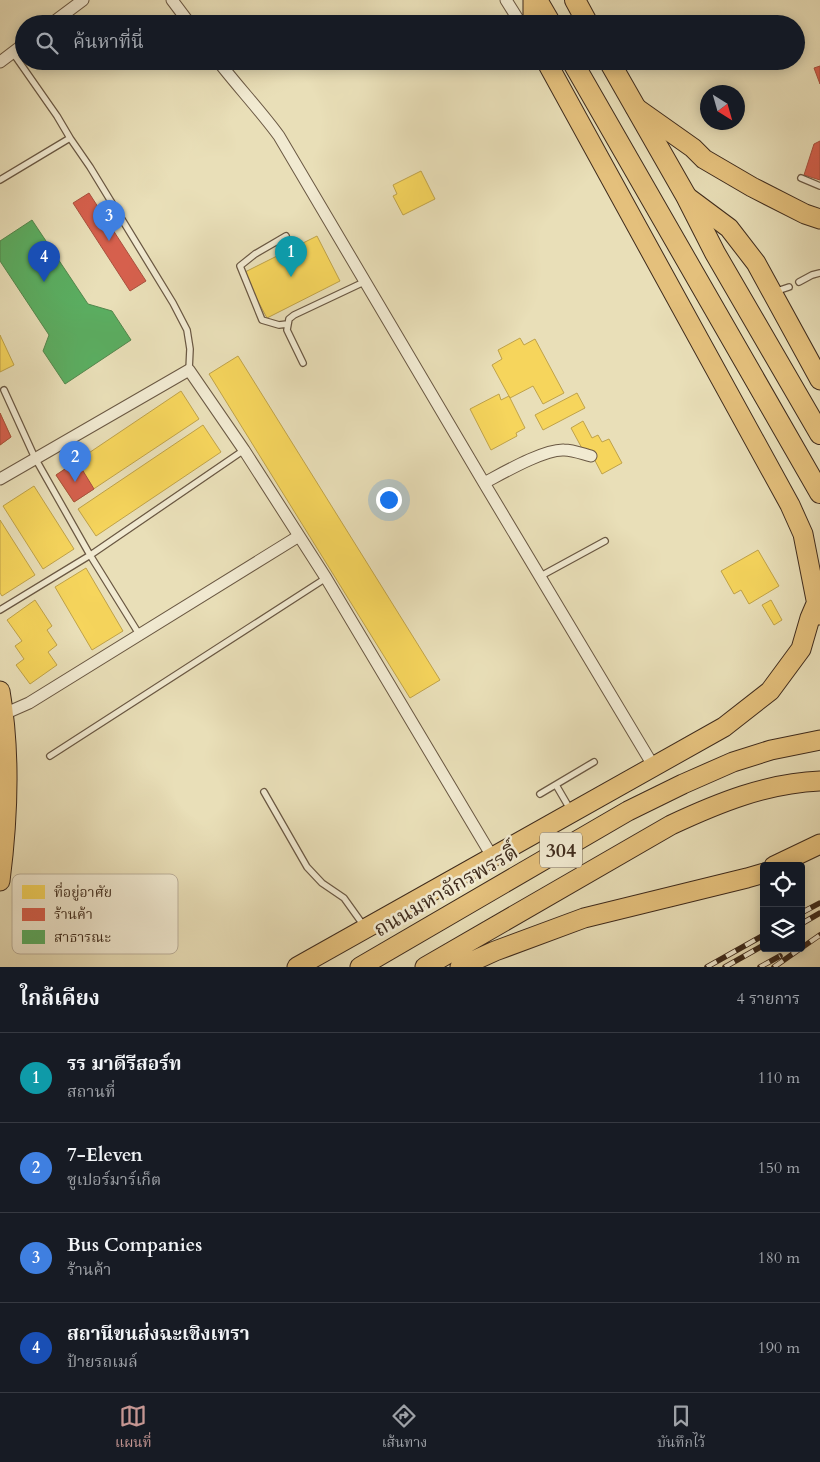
<!DOCTYPE html>
<html lang="th">
<meta charset="utf-8">
<style>
body{margin:0;font-family:Cardo,"Noto Serif Thai",serif;background:#242831;color:#f1f3f6}
.controls{position:absolute;right:15px;bottom:15px;display:grid;overflow:hidden;border-radius:5px;box-shadow:0 2px 12px #0003}
.controls button{width:45px;height:45px;display:grid;place-items:center;padding:0;border:0;border-bottom:1px solid #363941;background:#171b24;color:#f1f3f6;font:25px sans-serif}
.compass{position:absolute;left:700px;top:85px;width:45px;height:45px;border-radius:50%;background:#171b24;box-shadow:0 2px 12px #0003;rotate:143deg}
.you{position:absolute;left:388px;top:499px;width:18px;height:18px;margin:-12px;border:4px solid #fff;border-radius:50%;background:#1a73e8;box-shadow:0 0 0 8px #1a73e833}
.badge{display:grid;place-items:center;width:32px;height:32px;border-radius:50%;background:#c59692;color:#fff;font-size:16px;font-weight:700}
.pin{position:absolute;translate:-50% -41px;filter:drop-shadow(0 1px 2px #0008)}
.pin::after{content:'';position:absolute;top:26px;width:18px;height:15px;background:inherit;clip-path:polygon(0 0,100% 0,50% 100%)}
.list{margin:0;padding:0;list-style:none}
h2{display:flex;justify-content:space-between;align-items:center;height:65px;margin:0;padding:0 20px;font-size:21px}
h2 small{font-size:16px;font-weight:400;color:#9ea1a6}
.list li{display:grid;grid-template-columns:32px 1fr auto;gap:15px;align-items:center;box-sizing:border-box;height:90px;padding:0 20px;border-top:1px solid #363941}
.list b{display:block;font-size:19px;white-space:nowrap}
.list p{margin:0;font-size:16px;white-space:nowrap;color:#9ea1a6}
.list em{font-size:16px;font-style:normal;color:#9ea1a6}
.icon{flex:none;width:28px;height:28px;fill:none;stroke:currentColor;stroke-width:2;stroke-linecap:round;stroke-linejoin:round}
.map{position:relative;flex:none;width:820px;height:967px;overflow:hidden}
.search{position:absolute;background:#171b24;box-shadow:0 2px 12px #0003;left:15px;right:15px;top:15px;height:55px;display:flex;align-items:center;gap:12px;box-sizing:border-box;padding:0 18px;border-radius:28px;color:#9ea1a6;font-size:19px}
.sheet{height:425px;background:#171b24}
nav{display:flex;justify-content:space-around;align-items:center;box-sizing:border-box;height:70px;border-top:1px solid #363941;background:#171b24;font-size:14px;color:#9ea1a6}
nav a{display:grid;justify-items:center;gap:2px}
nav .on{color:#c59692}
.map>svg:first-child{display:block}
.homes{fill:#f6d55c;stroke:#bfa249}
.shops{fill:#d6604d;stroke:#a9503e}
.public{fill:#5aae61;stroke:#52874c}
.lines{fill:none;stroke-linecap:round;stroke-linejoin:round}
.service-casing{stroke:#6a5843;stroke-width:8}
.minor-casing{stroke:#6a5843;stroke-width:13}
.primary-casing{stroke:#3f2b1c;stroke-width:21}
.trunk-casing{stroke:#3f2b1c;stroke-width:22}
.service{stroke:#f1ead1;stroke-width:5.5}
.minor{stroke:#f1ead1;stroke-width:11}
.primary{stroke:#e4c07c;stroke-width:19}
.trunk{stroke:#e4c07c;stroke-width:20}
.rail-casing{stroke:#3f2b1c;stroke-width:5.5}
.rail{stroke:#f1ead1;stroke-width:4;stroke-dasharray:11;stroke-linecap:butt}
.labels{text-anchor:middle;dominant-baseline:central;stroke-width:5;stroke-linejoin:round;paint-order:stroke}
.shield{fill:#f1ead1;stroke:#746452;stroke-width:1}
.shield-label{font-size:20px;font-weight:bold;fill:#3f2b1c}
.street-label{font-size:21px;fill:#3f2b1c;stroke:#f1ead1}
.key{fill:#f1ead1;stroke:#bcb19b;stroke-width:1}
.key-label{font-size:14px;fill:#3f2b1c}
</style>
<div class="map">
<svg width="820" height="967" viewBox="0 0 820 967">
<rect width="100%" height="100%" fill="#e9dfb8"/>
<filter id="stains"><feTurbulence type="fractalNoise" baseFrequency=".004" numOctaves="4"/><feColorMatrix values="0 0 0 0 .2 0 0 0 0 .09 0 0 0 0 .02 0 0 0 .5 -.17"/></filter>
<radialGradient id="worn" r=".72"><stop offset=".6" stop-color="#630" stop-opacity="0"/><stop offset="1" stop-color="#630" stop-opacity=".3"/></radialGradient>
<path class="homes" d="M421,171L435,199L403,215L393,196L397,194L393,185Z
M317,236L340,281L267,318L243,273Z
M0,335L14,365L0,372Z
M520,338L524,345L535,339L564,393L543,404L533,386L510,398L492,365L502,359L498,350Z
M238,356L440,680L410,698L209,374Z
M181,391L199,419L74,502L56,475Z
M577,393L585,408L543,430L535,415Z
M499,394L501,400L509,396L525,428L516,433L517,436L491,450L470,409Z
M0,413L11,437L0,445Z
M583,421L592,438L598,435L602,442L609,439L622,463L602,474L589,449L584,452L571,428Z
M203,425L221,452L96,536L78,509Z
M34,486L74,549L43,569L3,506Z
M0,520L35,575L2,596L0,593Z
M758,550L779,586L749,604L741,590L734,594L721,571Z
M86,568L123,631L92,650L55,587Z
M35,600L52,626L47,630L57,645L48,652L57,665L30,684L16,665L24,659L15,646L22,641L7,620Z
M771,600L782,620L774,625L762,605Z"/>
<path class="shops" d="M820,66V84L814,68Z
M820,141V180L804,175L814,144Z
M89,193L146,281L130,291L73,203Z
M0,413L11,437L0,445Z
M77,461L94,489L74,502L56,475Z"/>
<path class="public" d="M32,220L88,304L112,311L131,340L65,384L43,351L49,335L0,261V241Z"/>
<g class="lines">
<defs>
<path id="service" d="M13,53L57,116L70,138
M801,178L820,186
M0,180L70,138L90,167L173,303L187,330L190,349L189,370
M286,236L255,254L240,266L262,320L279,325L287,324
M799,282L812,275L820,273
M774,292L789,287
M303,363L287,330L289,319L294,315L364,282
M4,390L35,458L90,555L139,634
M539,577L605,541
M0,610L92,554L244,450
M50,756L326,578
M556,785L570,809
M264,792L307,867L322,883L344,898L364,926
M540,794L594,762"/>
<path id="minor" d="M172,0L190,24
M506,0L521,24
M51,24L83,0
M218,61C238,87 260,110 279,136L484,483L654,767
M0,62L24,44
M0,479L189,370L244,450L326,578L493,858
M484,483C503,473 544,449 564,450C573,450 583,454 591,456
M4,714L29,703L299,536"/>
<path id="primary" d="M533,0V24
M546,61L790,505L803,534L819,615
M635,107L693,148L704,159L752,187L805,214L820,219
M686,196L729,228L756,263L820,380
M0,691C11,754 8,819 0,881
M774,866L820,844
M297,967L724,727L770,691L801,649L810,618L816,604
M360,967L628,811L683,784L733,762L771,750L820,740
M425,967L671,825C718,803 767,783 820,781
M460,967L495,951L584,918L747,878L764,873"/>
<path id="trunk" d="M537,0L551,24
M575,0L588,24
M572,61L820,493
M609,61L686,196L715,253L820,434"/>
</defs>
<use href="#service" class="service-casing"/>
<use href="#minor" class="minor-casing"/>
<use href="#primary" class="primary-casing"/>
<use href="#trunk" class="trunk-casing"/>
<use href="#service" class="service"/>
<use href="#minor" class="minor"/>
<use href="#primary" class="primary"/>
<use href="#trunk" class="trunk"/>
<defs>
<path id="rail" d="M801,913L820,903
M801,924L820,913
M707,967L764,935
M725,967L764,945
M760,967L780,956
M774,967L820,935"/>
</defs>
<use href="#rail" class="rail-casing"/>
<use href="#rail" class="rail"/>
</g>
<g class="labels">
<rect class="shield" x="540" y="832.5" width="42" height="35" rx="4"/>
<g class="shield-label">
<text x="561" y="850">304</text>
</g>
<g class="street-label">
<text transform="translate(446 891) rotate(-30)">ถนนมหาจักรพรรดิ์</text>
</g>
</g>
<rect x="12" y="874" width="166" height="80" rx="8" class="key"/>
<rect x="22" y="885" width="23" height="14" fill="#f6d55c"/>
<rect x="22" y="908" width="23" height="13" fill="#d6604d"/>
<rect x="22" y="930" width="23" height="14" fill="#5aae61"/>
<g class="key-label">
<text x="54" y="897">ที่อยู่อาศัย</text>
<text x="54" y="919">ร้านค้า</text>
<text x="54" y="942">สาธารณะ</text>
</g>
<rect width="100%" height="100%" filter="url(#stains)"/>
<rect width="100%" height="100%" fill="url(#worn)"/>
</svg>
<div class="controls">
<button><svg class="icon" aria-label="locate" viewBox="0 0 24 24"><circle cx="12" cy="12" r="6"/><path d="M12 2v4M12 18v4M2 12h4M18 12h4"/></svg></button>
<button><svg class="icon" aria-label="layers" viewBox="0 0 24 24"><path d="M12 4l9 5-9 5-9-5zM3 14l9 5 9-5"/></svg></button>
</div>
<svg class="compass" viewBox="-18 -18 36 36"><path d="M0-13l5 13h-10z" fill="#e53935"/><path d="M0 13l5-13h-10z" fill="#9ea1a6"/></svg>
<div class="you"></div>
<div class="pin badge" style="left:291px;top:277px;background:#0f9aa8">1</div>
<div class="pin badge" style="left:75px;top:482px;background:#3f7fe0">2</div>
<div class="pin badge" style="left:109px;top:241px;background:#3f7fe0">3</div>
<div class="pin badge" style="left:44px;top:282px;background:#1a4fb4">4</div>
<div class="search"><svg class="icon" aria-label="search" viewBox="0 0 24 24"><circle cx="10" cy="10" r="6"/><path d="M15 15l6 6"/></svg>ค้นหาที่นี่</div>
</div>
<section class="sheet">
<h2>ใกล้เคียง<small>4 รายการ</small></h2>
<ul class="list">
<li><span class="badge" style="background:#0f9aa8">1</span><div><b>รร มาดีรีสอร์ท</b><p>สถานที่</p></div><em>110 m</em></li>
<li><span class="badge" style="background:#3f7fe0">2</span><div><b>7-Eleven</b><p>ซูเปอร์มาร์เก็ต</p></div><em>150 m</em></li>
<li><span class="badge" style="background:#3f7fe0">3</span><div><b>Bus Companies</b><p>ร้านค้า</p></div><em>180 m</em></li>
<li><span class="badge" style="background:#1a4fb4">4</span><div><b>สถานีขนส่งฉะเชิงเทรา</b><p>ป้ายรถเมล์</p></div><em>190 m</em></li>
</ul>
</section>
<nav>
<a class="on"><svg class="icon" aria-label="map" viewBox="0 0 24 24"><path d="M3 6l6-2 6 2 6-2v14l-6 2-6-2-6 2zM9 4v14M15 6v14"/></svg>แผนที่</a>
<a><svg class="icon" aria-label="directions" viewBox="0 0 24 24"><path d="M12 3l9 9-9 9-9-9zM9 14v-3h6M13 9l2 2-2 2"/></svg>เส้นทาง</a>
<a><svg class="icon" aria-label="saved" viewBox="0 0 24 24"><path d="M7 4h10v16l-5-4-5 4z"/></svg>บันทึกไว้</a>
</nav>
